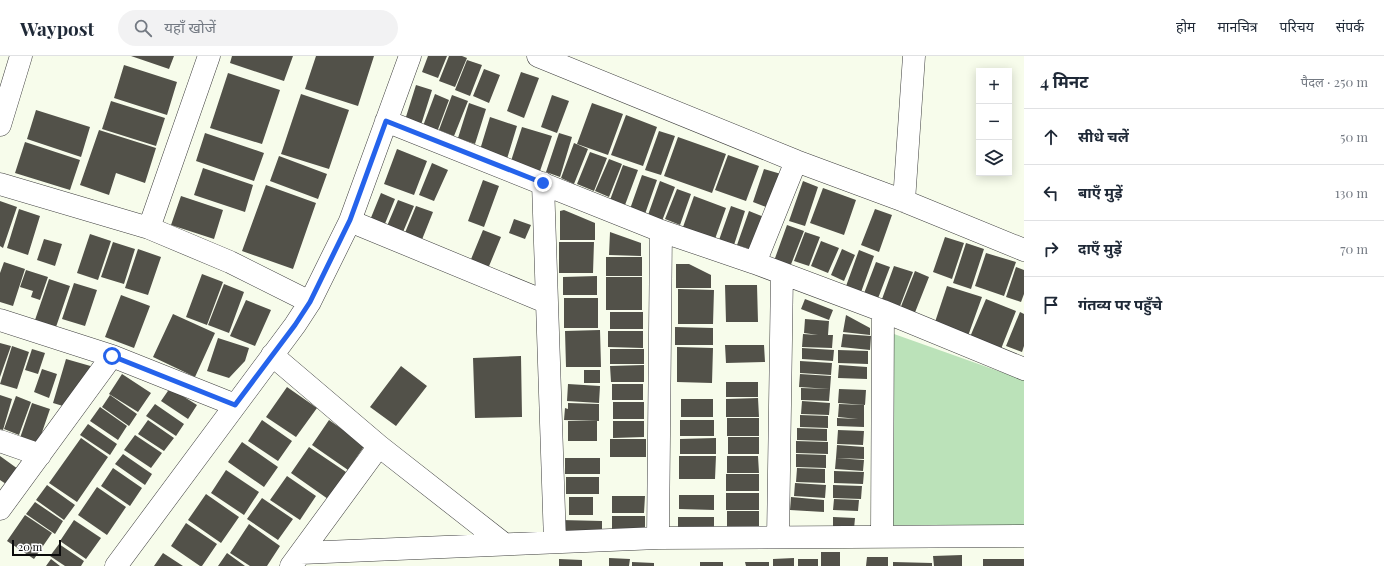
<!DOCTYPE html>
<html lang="hi">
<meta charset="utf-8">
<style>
body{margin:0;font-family:"Playfair Display","Noto Sans Devanagari",serif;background:#f2f2f3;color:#1f2937}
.controls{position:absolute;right:12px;top:12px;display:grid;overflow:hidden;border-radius:0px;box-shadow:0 2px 10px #0003}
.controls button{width:36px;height:36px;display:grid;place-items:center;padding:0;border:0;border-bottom:1px solid #e0e1e3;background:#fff;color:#1f2937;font:20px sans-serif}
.scale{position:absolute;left:12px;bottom:10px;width:49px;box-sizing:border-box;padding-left:4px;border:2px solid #0b0b0b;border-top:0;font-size:11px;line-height:14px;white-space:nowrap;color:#0b0b0b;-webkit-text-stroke:3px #fff;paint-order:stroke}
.stop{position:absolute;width:12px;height:12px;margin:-9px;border:3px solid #2563eb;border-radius:50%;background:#fff}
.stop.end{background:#2563eb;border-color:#fff;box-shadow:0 1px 4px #0008}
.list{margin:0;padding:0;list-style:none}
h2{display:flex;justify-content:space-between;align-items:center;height:52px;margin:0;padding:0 16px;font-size:17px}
h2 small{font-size:13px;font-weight:400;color:#747a83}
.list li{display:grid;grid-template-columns:26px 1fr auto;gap:12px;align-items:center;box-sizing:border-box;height:56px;padding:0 16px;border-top:1px solid #e0e1e3}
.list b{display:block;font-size:15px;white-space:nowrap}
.list em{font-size:13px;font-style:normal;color:#747a83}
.icon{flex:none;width:22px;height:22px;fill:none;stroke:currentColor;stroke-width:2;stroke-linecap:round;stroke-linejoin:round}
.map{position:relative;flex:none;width:1024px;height:510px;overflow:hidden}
header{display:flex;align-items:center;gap:24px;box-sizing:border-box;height:56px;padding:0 20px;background:#fff;border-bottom:1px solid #e0e1e3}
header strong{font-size:19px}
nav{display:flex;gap:22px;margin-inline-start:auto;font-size:14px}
.search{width:280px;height:36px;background:#f2f2f3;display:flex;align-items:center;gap:10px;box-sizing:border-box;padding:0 14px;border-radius:22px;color:#747a83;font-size:15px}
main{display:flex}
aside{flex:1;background:#fff}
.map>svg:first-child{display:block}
.green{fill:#bbe2b9}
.building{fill:#525149}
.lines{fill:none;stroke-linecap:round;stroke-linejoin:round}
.minor-casing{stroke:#3e3e3e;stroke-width:23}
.minor{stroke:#fff;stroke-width:22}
.route{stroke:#2563eb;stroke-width:5}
</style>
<header>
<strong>Waypost</strong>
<div class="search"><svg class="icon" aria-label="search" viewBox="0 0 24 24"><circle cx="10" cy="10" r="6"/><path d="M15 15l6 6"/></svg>यहाँ खोजें</div>
<nav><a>होम</a><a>मानचित्र</a><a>परिचय</a><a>संपर्क</a></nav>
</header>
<main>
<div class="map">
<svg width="1024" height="510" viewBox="0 0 1024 510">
<rect width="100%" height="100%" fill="#f7fceb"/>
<path class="green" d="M894,278L1024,324V471H889Z"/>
<path class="building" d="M131,0H174L169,13Z
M232,0H293L284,25L230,7Z
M316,0H374L358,50L305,33Z
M428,0H447L438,22L422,16Z
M449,0H462L467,2L455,31L439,25Z
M467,4L482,9L470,40L455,34Z
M124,9L177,26L167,59L114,42Z
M484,13L500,19L489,47L473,40Z
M521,16L539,22L524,62L507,55Z
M228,17L280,34L262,88L210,72Z
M416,29L432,34L421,69L405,64Z
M301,38L349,54L329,113L281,98Z
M435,38L449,44L437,76L423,70Z
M452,39L468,45L454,80L439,74Z
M552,39L569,45L557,77L541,71Z
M111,45L165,62L156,90L102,73Z
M469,47L486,53L475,88L458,82Z
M592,47L623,58L608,99L577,88Z
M36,54L90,71L81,101L27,83Z
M626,59L657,71L643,110L611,99Z
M490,61L517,70L506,106L479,97Z
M522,71L552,80L540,115L511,105Z
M99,74L156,92L145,127L116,117L109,139L80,129Z
M659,75L675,80L661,119L645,114Z
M205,77L264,97L254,125L196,105Z
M559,77L572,81L560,121L546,116Z
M678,81L726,98L712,137L664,120Z
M25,86L80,104L70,134L15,117Z
M574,87L588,93L574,128L561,122Z
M397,93L427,105L414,139L384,128Z
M590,96L607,102L594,135L577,128Z
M728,99L759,110L746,145L715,134Z
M279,100L327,118L318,143L270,125Z
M609,103L622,108L609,141L595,135Z
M432,107L448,114L434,145L419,139Z
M623,109L638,114L625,149L610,144Z
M203,112L253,129L245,156L194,139Z
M764,113L781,118L769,152L753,146Z
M642,119L657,124L645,158L630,153Z
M483,124L499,130L484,171L468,165Z
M660,125L675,131L662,165L648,159Z
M803,125L818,131L805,170L789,165Z
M266,129L316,147L293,213L242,195Z
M823,132L856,144L844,179L810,167Z
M677,133L691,138L680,169L665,163Z
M381,137L395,143L382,175L368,169Z
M181,140L223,154L214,183L171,169Z
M694,140L726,152L715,183L683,171Z
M398,144L414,150L403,176L387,170Z
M0,145L17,151L3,192L0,190Z
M416,150L433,156L419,191L402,184Z
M731,150L745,155L734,189L719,184Z
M19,153L40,160L28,199L7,192Z
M875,153L892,159L879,196L861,189Z
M564,154L595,167V184H560V155Z
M749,155L764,161L753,194L737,189Z
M514,163L531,169L525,183L509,177Z
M787,169L804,175L790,211L774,205Z
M483,174L501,181L485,220L467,213Z
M610,176L641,187V200L609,199Z
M805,176L820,181L809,210L794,205Z
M90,178L111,185L98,224L77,217Z
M945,181L964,187L952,223L933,216Z
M44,183L62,188L55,210L37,204Z
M821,185L839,192L828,217L811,210Z
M113,186L135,193L124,228L101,221Z
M559,186H594L593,217H559Z
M966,187L984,193L971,233L953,227Z
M138,193L161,201L148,239L125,232Z
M842,193L855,199L844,225L831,219Z
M859,194L874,200L860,239L845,233Z
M986,197L1016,206L1004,240L975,230Z
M606,201H642V220H606Z
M4,206L25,213L13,250L0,246V217Z
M876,206L890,211L877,245L863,240Z
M676,208H689L711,219V232H676Z
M894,210L913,216L900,250L882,243Z
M1016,211L1024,214V238L1021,246L1006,241Z
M26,214L48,221L40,244L31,241L33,235L20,231Z
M915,215L929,221L914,259L900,253Z
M202,218L223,226L207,269L186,261Z
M597,220V239H563V221Z
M606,221H642V254H606Z
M49,223L70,230L56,271L35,264Z
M74,227L97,234L85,270L62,263Z
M224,228L244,236L229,277L208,269Z
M725,229H757L758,266H726Z
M947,230L982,241L968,280L934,269Z
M678,233L714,234L713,268H678Z
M121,239L150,250L134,292L105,281Z
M564,242H598V272H564Z
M805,243L833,254L829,264L801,253Z
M986,243L1016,255L1001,293L970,281Z
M246,244L271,254L255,290L230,280Z
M610,256H643V273H610Z
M1020,256L1024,258V290L1022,296L1006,290Z
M173,258L215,277L195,321L153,301Z
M846,259L870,272V279L843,276Z
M805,263L829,265L828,279H833L832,292L802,291L803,278L818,279L804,277Z
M675,271L713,272V289H675Z
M600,274L601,311H566L565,275Z
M608,275H643V292L608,291Z
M843,278L871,280L870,294L841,291Z
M218,282L249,292L245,305L229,322L207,315Z
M0,287L11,290L0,321Z
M725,289H764L765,306L726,307Z
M12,290L29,296L17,333L0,328Z
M677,291L713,292L712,327L677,326Z
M802,292L834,294L833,305L802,303Z
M32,293L45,297L38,318L25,314Z
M610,293H644V308H610Z
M838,294L868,295V308L838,307Z
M521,300L522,361L475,362L473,302Z
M66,303L94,311L63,350L53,347Z
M800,305L832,307L831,319L800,317Z
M644,309V326H611L610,310Z
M839,309L867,311V323L838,322Z
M401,310L427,330L396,370L370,351Z
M42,313L57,318L49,342L34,336Z
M584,314H600V327H584Z
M122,318L151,337L138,356L109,338Z
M800,318L831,320L830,333L799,331Z
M726,326H758V341H726Z
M568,328L600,330L599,347L567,345Z
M612,328H643V344H612Z
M287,331L317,352L296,381L266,361Z
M170,332L197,349L188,363L161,345Z
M801,332L830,333L829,345L801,344Z
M839,333L866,334L865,349L838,347Z
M0,339L12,343L3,374L0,373Z
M110,339L137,358L129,370L102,351Z
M16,340L31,346L19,379L4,373Z
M758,342L759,361H726V343Z
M681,343H713V361H681Z
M802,345L830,347L829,359L801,358Z
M613,346H644V363H613Z
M32,347L50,353L38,388L20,382Z
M568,347L599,348V365L564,364L565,352L568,353Z
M155,348L184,368L176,380L146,360Z
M839,348L864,349V371L837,370V362L858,363L838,361Z
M100,351L127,370L118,384L90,365Z
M800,359L828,360V372L800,371Z
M727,362H759V380H727Z
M148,364L174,382L164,395L138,378Z
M262,364L292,385L278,405L248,385Z
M329,364L365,389L348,414L312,389Z
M680,364H714V380H680Z
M568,365H597V385H568Z
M613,365H644V381L613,382Z
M88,368L117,388L110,399L80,379Z
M797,372L827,373V385L797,384Z
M838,374L864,375L863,389L837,388Z
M135,379L162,397L151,412L124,394Z
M728,381H759V398H728Z
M81,382L108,401L77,446L49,427Z
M716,382V398H680V383Z
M610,383H646V401H610Z
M796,385L828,386V398L796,397Z
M242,386L278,411L264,431L228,406Z
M837,389L864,391V403L836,402Z
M309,391L346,416L328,443L291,417Z
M123,398L152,418L145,429L115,408Z
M796,398L826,399V412L796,411Z
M0,400L18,413L6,428L0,424Z
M679,400H716L715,423H679Z
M727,400H758L759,417H727Z
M565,402H600V418H565Z
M836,402L864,404L863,415L835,413Z
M113,412L142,432L130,450L101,430Z
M797,412L825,413V427L796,426Z
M226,414L259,436L244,459L211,437Z
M834,415L864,416L863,428L834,427Z
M726,418H759V435H726Z
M287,420L316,440L300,464L270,444Z
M566,421H599V438H566Z
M795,427L826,429L825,442L794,440Z
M47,429L75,449L64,464L36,444Z
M833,429L862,430L861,443L833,442Z
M97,431L126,451L107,479L78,459Z
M726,437H759V454H726Z
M206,438L239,461L221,487L188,464Z
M679,439H714V454L679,453Z
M612,440H645L644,457H612Z
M569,441H593V459H569Z
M791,441L824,444V456L790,454Z
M262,442L293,463L278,484L247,463Z
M834,443L859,444L858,455L833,454Z
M35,446L63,465L55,478L26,458Z
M727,455H759V474L727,475Z
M25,459L52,477L34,503L7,485Z
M612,460H645V479H612Z
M678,461H714V479L678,478Z
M833,461L855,462L854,473L833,472Z
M74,464L101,482L86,503L60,485Z
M561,464L602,465V482L561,481Z
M186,467L217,488L202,510H200L171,490Z
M249,468L280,490L267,510H250L230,497Z
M59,488L84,505L81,510H65L50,500Z
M821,496H840V510H821Z
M163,497L183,510H154Z
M227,497L245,510H218Z
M962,499V510H934L933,500Z
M867,501H888V510H866Z
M609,502L630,503L629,510H609Z
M794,502V510H773V503Z
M51,503L60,510H46Z
M559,503L582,504V510H559Z
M798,503H818V510H798Z
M983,503H1024V510H983Z
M632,506L654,507V510H632Z
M700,506H723V510H700Z
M745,506H769V510H746Z
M893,506L932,507V510H893Z"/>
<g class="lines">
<defs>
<path id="minor" d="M538,0L796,105L904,145L1024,194
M386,65L661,175L755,207L883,255L1024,313
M0,69L21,0
M543,127L555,486
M0,128L149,172L230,206L310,246
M904,145L914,0
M350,165L546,246
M149,172L209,0
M755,207L796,105
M0,264L112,300L235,349
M272,299L379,390L504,488
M0,385L40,399
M0,453L112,300
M882,480L883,255
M778,481L782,218
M658,482L661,175
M301,497L658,482L1024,480
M116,510L295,269L310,246L350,165L410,0
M291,510L379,390"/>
</defs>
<use href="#minor" class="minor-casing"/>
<use href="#minor" class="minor"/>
</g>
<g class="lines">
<path class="route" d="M112,300L235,349L295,269L310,246L350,164L386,65L543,127"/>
</g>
</svg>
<div class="controls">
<button>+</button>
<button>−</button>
<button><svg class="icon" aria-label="layers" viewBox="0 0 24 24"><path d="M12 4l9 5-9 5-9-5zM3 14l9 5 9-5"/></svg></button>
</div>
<div class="scale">20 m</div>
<div class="stop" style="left:112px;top:300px"></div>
<div class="stop end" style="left:543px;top:127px"></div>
</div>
<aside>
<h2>4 मिनट<small>पैदल · 250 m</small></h2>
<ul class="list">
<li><svg class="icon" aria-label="ahead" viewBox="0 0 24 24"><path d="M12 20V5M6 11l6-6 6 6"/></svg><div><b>सीधे चलें</b></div><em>50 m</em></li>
<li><svg class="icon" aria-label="left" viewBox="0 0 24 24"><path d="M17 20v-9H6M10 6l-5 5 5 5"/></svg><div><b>बाएँ मुड़ें</b></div><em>130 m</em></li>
<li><svg class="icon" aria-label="right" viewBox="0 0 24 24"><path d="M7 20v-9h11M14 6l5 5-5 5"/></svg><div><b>दाएँ मुड़ें</b></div><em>70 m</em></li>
<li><svg class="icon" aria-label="arrive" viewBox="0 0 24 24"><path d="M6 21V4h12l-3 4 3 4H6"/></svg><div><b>गंतव्य पर पहुँचे</b></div></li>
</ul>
</aside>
</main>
